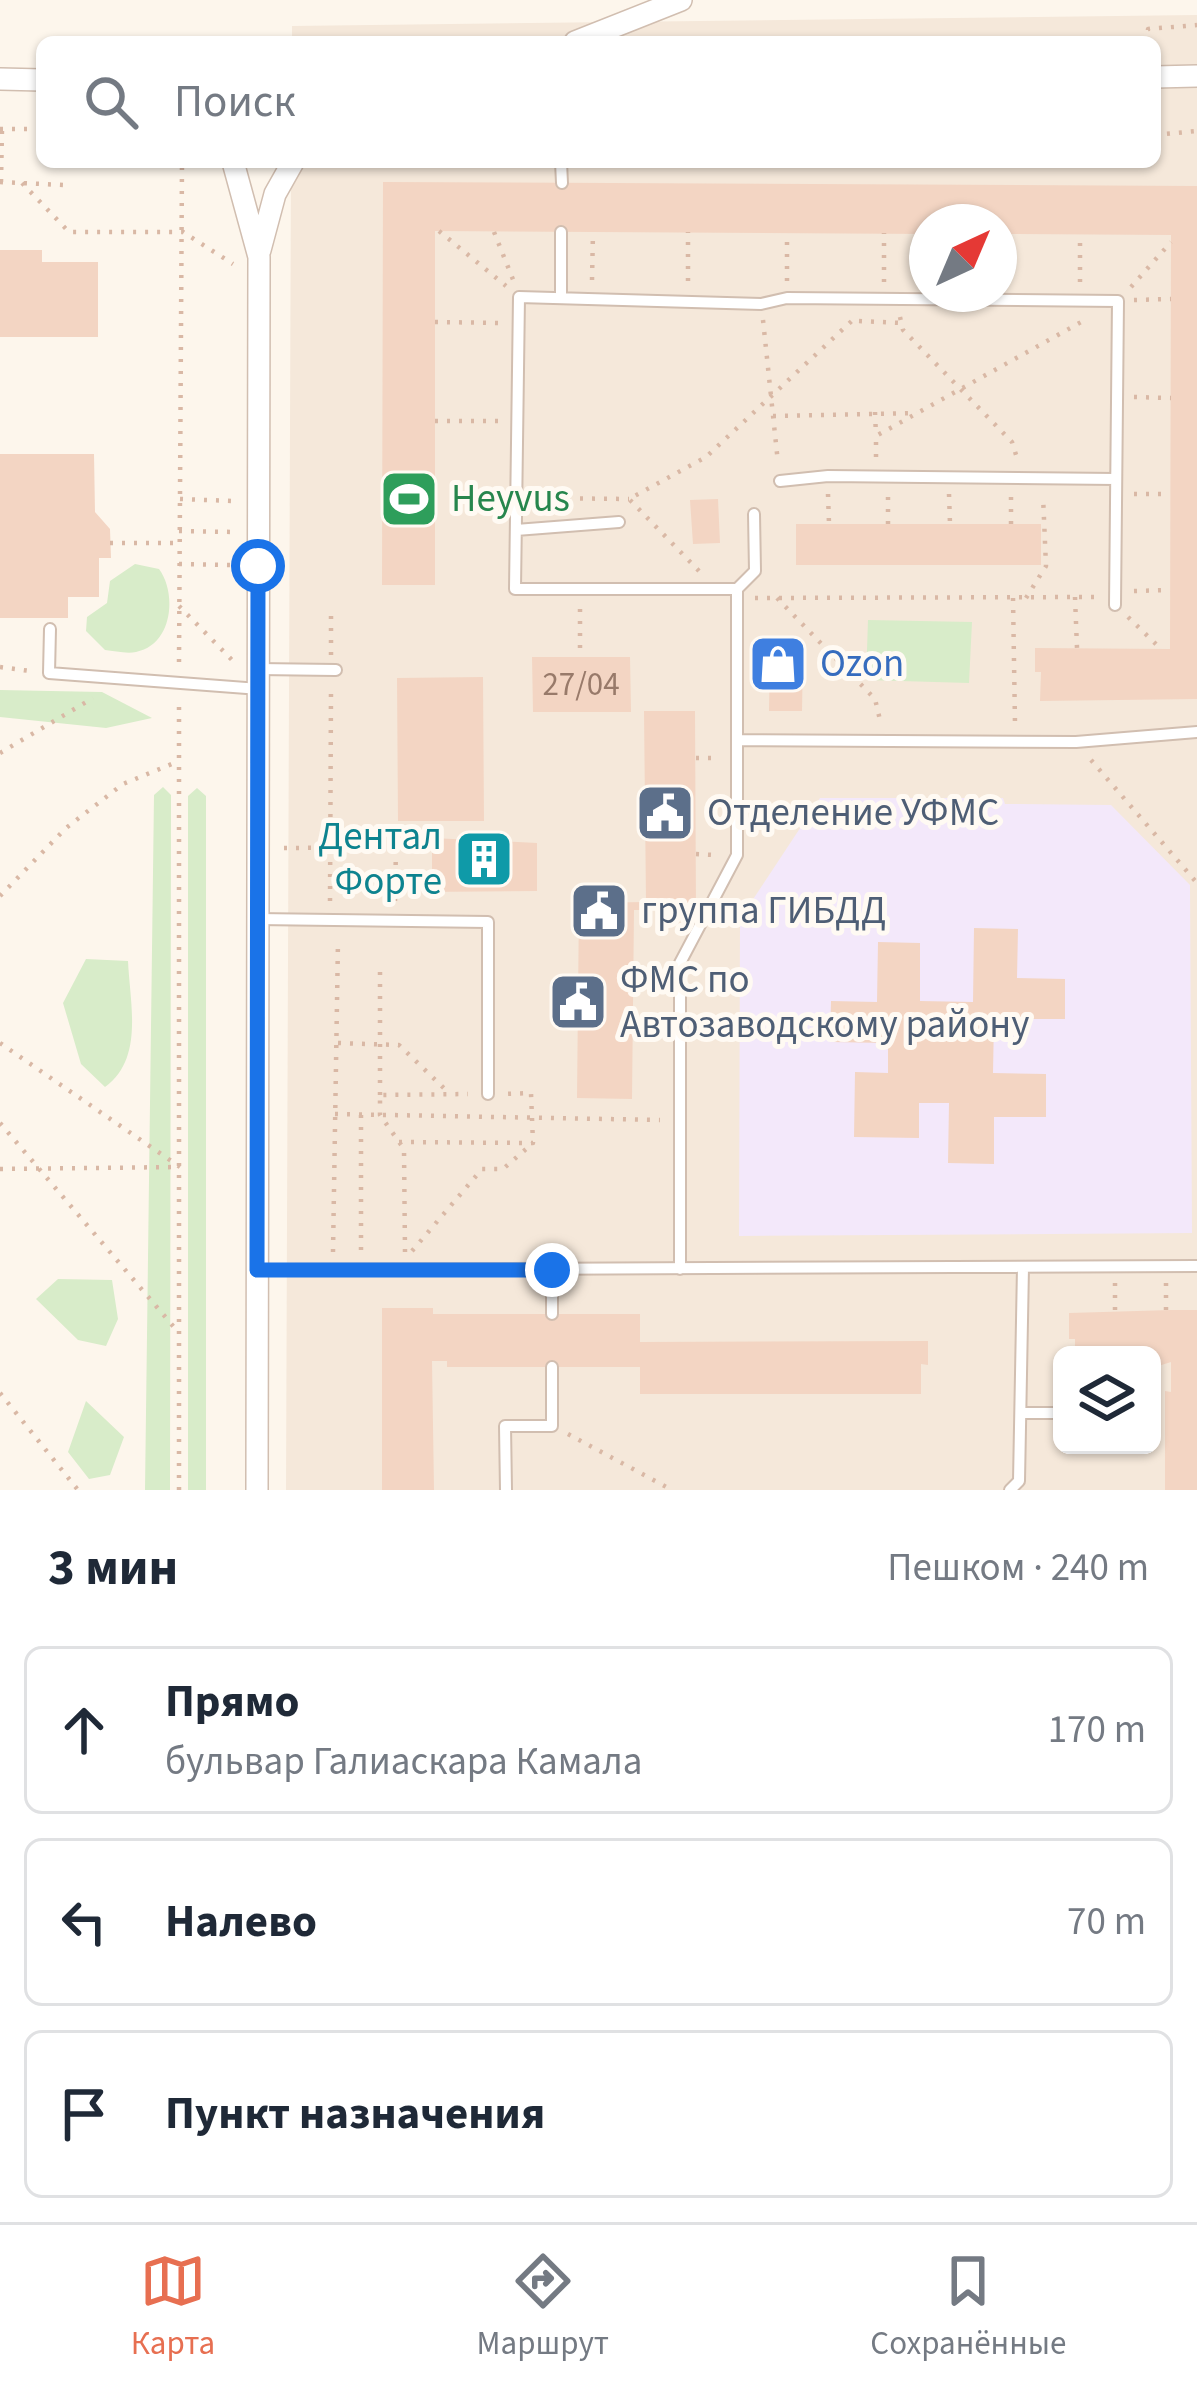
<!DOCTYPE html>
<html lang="ru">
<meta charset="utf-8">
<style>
body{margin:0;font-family:"Source Sans 3",sans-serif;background:#f2f2f3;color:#1f2937}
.controls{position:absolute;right:36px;bottom:36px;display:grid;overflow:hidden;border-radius:18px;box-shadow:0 3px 9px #0004}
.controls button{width:108px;height:108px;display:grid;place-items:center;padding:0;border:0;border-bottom:3px solid #e0e1e3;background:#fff;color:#1f2937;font:60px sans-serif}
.compass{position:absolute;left:909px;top:204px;width:108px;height:108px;border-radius:50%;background:#fff;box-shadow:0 3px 9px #0004;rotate:44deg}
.stop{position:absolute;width:36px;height:36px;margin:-27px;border:9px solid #1a73e8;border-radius:50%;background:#fff}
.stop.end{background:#1a73e8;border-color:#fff;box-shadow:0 3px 12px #0008}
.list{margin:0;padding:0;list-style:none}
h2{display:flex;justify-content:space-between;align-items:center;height:156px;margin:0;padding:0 48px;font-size:51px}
h2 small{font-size:39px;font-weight:400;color:#747a83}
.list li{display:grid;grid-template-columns:78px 1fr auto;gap:36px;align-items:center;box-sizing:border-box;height:168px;margin:0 24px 24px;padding:0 24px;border:3px solid #e0e1e3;border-radius:18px}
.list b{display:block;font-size:45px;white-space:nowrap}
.list p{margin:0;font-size:39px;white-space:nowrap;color:#747a83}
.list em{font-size:39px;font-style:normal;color:#747a83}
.icon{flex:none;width:66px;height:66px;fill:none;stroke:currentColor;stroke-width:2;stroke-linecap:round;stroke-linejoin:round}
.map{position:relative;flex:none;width:1197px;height:1490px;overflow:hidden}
.search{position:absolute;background:#fff;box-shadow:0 3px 9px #0004;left:36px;right:36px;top:36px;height:132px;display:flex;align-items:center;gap:30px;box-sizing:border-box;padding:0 42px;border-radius:18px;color:#747a83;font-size:45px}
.sheet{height:732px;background:#fff}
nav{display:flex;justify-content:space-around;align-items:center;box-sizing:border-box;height:168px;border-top:3px solid #e0e1e3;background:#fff;font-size:33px;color:#747a83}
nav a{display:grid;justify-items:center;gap:6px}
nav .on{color:#e76f51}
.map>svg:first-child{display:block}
.residential{fill:#f5e8da;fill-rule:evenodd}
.education{fill:#f3e8fa}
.green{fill:#d8ecc9}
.building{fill:#f3d5c3}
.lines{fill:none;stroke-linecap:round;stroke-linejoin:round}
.lane-casing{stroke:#d1beb0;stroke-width:14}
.street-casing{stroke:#d1beb0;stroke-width:24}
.path{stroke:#d9b8a5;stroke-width:4.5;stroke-dasharray:3 9;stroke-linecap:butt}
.lane{stroke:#fff;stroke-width:10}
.street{stroke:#fff;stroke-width:21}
.route{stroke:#1a73e8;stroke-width:15}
.labels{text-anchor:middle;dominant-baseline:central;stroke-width:10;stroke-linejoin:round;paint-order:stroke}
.number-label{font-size:33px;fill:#987a6a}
.leisure-label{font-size:39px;fill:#27864d;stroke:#fffaf3;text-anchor:start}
.shop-label{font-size:39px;fill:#366cbe;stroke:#fffaf3;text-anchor:start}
.service-label{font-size:39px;fill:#4e5e75;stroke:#fffaf3;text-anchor:start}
.culture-label{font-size:39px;fill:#0d838f;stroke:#fffaf3;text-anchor:end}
</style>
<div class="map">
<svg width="1197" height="1490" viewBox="0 0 1197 1490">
<rect width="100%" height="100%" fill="#fdf6ec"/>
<path class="residential" d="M1197,15V1490H286L291,162H1155V42H292V26ZM927,222H999V294H927ZM1062,1355H1152V1445H1062Z"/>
<path class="education" d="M820,798H1003L1005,804L1111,805L1190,885L1192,1233L739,1236L740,919Z"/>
<path class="green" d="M135,564L159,569C177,593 173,645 136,652C127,654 114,651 105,650L86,631L87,617L107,603L110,581Z
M868,620L972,622L969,683L866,680Z
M0,690L102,692L152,718L106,728L0,717Z
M163,787L171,795L170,1490H145L154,795Z
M197,788L206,796V1490H188V796Z
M86,959L128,961C130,1004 144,1059 105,1087L81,1064L63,1003Z
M58,1279L112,1280L118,1319L106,1346L78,1340L36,1299Z
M86,1401L124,1437L110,1475L89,1479L68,1452Z"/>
<path class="building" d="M383,182L1197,186V699L1040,701L1041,672H1035V648L1170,649L1171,235L999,234V222H927V234L435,231V585H382Z
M0,250H42V262H98V337H0Z
M0,454H94L95,512L110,529L111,558H99V597H68V618H0Z
M718,499L720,543L693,544L690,500Z
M796,524H1041V565H796Z
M770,653H803L802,711H769Z
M532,657H630L631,712H533Z
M483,677L484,821H398L397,678Z
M644,711H695L696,910H634L632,1099L577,1098L579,903L646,902Z
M432,838L537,843V891L421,892L417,874L432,871Z
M974,928L1018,929L1017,978L1065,979V1019H994L993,1073L1046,1074V1117H994V1164L948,1163L949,1103H919V1138L854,1137L855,1072L888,1073V1043L830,1042L831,1001L877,1002L878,942L920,943V1001L973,1002Z
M382,1308H433V1314H640V1342L928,1341V1365L921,1364V1394H640V1367H447V1361H432L434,1490H382Z
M1171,1310H1197V1490H1165V1391L1171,1392V1362L1152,1368V1355H1075V1339H1069V1313Z"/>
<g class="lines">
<defs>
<path id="lane" d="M561,162L562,183
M561,297V232
M780,481L828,476L1116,479
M516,530L619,522
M737,589L755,571L754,514
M50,629L49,673L258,689
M258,669L336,670
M738,740L1076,742L1197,732
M257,919L488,922V1094
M680,1269V963L737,855V589H515L519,297L761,304L787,298L1118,301L1115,605
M257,1270L1197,1266
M552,1314V1269
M1022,1413H1062
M506,1490L505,1426H552V1367
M1010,1490L1019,1481L1023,1267"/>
<path id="street" d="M575,42L681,0
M1155,77L1197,76
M0,79L42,80
M233,162L259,257L257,1490
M260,250L275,194L293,162"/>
</defs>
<use href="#lane" class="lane-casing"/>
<use href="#street" class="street-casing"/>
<path class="path" d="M1148,42V29L1197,25
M0,129H42
M1155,135L1197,131
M0,182L64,185
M1,182L2,129
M22,183L69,232H183L233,264
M439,231L506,286
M494,232L514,282
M592,280L593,232
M688,281V232
M787,281V233
M884,282V233
M1080,282V234
M1131,287L1171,242
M1134,300L1171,299
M900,317L903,330L1012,442L1017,458
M763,320L778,463
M859,321L902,323
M435,322L501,323
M1134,397L1171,398
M875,412L876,436
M773,416L917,413
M435,421H501
M876,457V436L1083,321
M828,494L829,524
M949,494L950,524
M1134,494H1170
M532,498L629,499
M180,499L234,501
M888,524V494
M1011,524V494
M179,531L234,532
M110,543H177
M179,564L233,565
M699,571L629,499L706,457L857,316
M1134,591L1170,590
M1075,597L1077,648
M755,598L1097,597
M777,598L875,699L880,720
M1013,598L1015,724
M1026,598L1046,566L1043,496
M179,606L234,662
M580,609V657
M1128,617L1161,649
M331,655V609
M179,662L182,162
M0,667L30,671
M0,753L93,698
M696,758H720
M1091,760L1197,883
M284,848L432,847
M696,854L714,855
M0,896L66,828L123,784L179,761
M330,901L331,690
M395,901L396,846
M0,1043L180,1167
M338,1043L399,1045L450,1094
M380,1095V969
M335,1114L660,1120
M361,1115V1253
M0,1123L179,1333
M399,1142L533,1143L531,1093L503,1094
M0,1169L180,1167
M412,1251L482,1169H503L533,1143
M333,1252L338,940
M405,1252L404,1149L380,1115V1095L468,1094
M1115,1283V1313
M1166,1283V1313
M0,1393L78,1490
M568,1434L672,1490
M179,1490V704"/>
<use href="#lane" class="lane"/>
<use href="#street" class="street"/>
</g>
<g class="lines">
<path class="route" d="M258,566L257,1270H552"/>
</g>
<defs>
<symbol id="stadium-square" viewBox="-11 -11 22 22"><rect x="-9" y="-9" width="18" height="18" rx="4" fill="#2e9e5b" stroke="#fffaf3"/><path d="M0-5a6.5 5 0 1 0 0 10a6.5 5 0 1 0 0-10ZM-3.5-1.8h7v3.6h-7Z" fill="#fff"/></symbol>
<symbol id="shop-square" viewBox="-11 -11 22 22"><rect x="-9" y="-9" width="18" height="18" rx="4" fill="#3f7fe0" stroke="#fffaf3"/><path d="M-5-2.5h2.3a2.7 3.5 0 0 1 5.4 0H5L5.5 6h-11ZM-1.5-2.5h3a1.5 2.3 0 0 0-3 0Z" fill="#fff"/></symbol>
<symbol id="civic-square" viewBox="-11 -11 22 22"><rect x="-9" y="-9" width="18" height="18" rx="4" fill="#5c6f8a" stroke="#fffaf3"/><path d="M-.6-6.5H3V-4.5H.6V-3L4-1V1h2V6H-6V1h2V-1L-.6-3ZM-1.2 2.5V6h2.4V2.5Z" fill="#fff"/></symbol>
<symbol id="building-square" viewBox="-11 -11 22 22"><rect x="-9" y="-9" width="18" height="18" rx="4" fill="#0f9aa8" stroke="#fffaf3"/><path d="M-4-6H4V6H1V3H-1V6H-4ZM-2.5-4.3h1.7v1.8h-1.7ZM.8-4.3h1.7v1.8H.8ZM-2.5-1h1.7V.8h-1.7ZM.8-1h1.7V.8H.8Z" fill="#fff"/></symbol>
</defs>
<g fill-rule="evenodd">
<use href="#stadium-square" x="376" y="466" width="66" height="66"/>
<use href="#shop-square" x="745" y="631" width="66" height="66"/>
<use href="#civic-square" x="632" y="780" width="66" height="66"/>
<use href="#building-square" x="451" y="826" width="66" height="66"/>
<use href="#civic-square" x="566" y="878" width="66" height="66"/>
<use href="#civic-square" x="545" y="969" width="66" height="66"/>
</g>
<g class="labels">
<g class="number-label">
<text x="581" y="684">27/04</text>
</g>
<g class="leisure-label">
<text x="451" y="499">Heyvus</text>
</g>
<g class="shop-label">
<text x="820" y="664">Ozon</text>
</g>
<g class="service-label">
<text x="707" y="813">Отделение УФМС</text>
<text x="641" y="911">группа ГИБДД</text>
<text x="620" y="980">ФМС по<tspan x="620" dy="45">Автозаводскому району</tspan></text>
</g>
<g class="culture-label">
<text x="442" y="837">Дентал<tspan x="442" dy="45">Форте</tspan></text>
</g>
</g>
</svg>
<div class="controls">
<button><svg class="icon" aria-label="layers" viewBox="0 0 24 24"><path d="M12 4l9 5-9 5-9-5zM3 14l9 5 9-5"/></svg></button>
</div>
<svg class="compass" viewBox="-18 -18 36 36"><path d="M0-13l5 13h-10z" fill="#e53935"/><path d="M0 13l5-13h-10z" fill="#747a83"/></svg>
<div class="stop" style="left:258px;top:566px"></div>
<div class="stop end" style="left:552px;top:1270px"></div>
<div class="search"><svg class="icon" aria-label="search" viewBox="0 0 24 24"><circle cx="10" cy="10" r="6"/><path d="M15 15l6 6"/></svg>Поиск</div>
</div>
<section class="sheet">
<h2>3 мин<small>Пешком · 240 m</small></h2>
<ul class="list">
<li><svg class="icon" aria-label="ahead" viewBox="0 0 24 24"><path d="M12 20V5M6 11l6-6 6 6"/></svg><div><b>Прямо</b><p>бульвар Галиаскара Камала</p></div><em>170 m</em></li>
<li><svg class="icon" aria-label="left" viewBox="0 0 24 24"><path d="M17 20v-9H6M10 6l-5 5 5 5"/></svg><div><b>Налево</b></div><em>70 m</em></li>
<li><svg class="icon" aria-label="arrive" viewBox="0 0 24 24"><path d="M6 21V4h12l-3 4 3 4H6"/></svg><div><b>Пункт назначения</b></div></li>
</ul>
</section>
<nav>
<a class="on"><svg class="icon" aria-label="map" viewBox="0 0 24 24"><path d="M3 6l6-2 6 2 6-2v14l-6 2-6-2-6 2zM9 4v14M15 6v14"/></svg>Карта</a>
<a><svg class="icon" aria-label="directions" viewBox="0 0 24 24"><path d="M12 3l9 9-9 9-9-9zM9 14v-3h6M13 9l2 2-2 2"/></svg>Маршрут</a>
<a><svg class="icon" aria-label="saved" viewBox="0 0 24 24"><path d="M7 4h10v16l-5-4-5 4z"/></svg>Сохранённые</a>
</nav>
